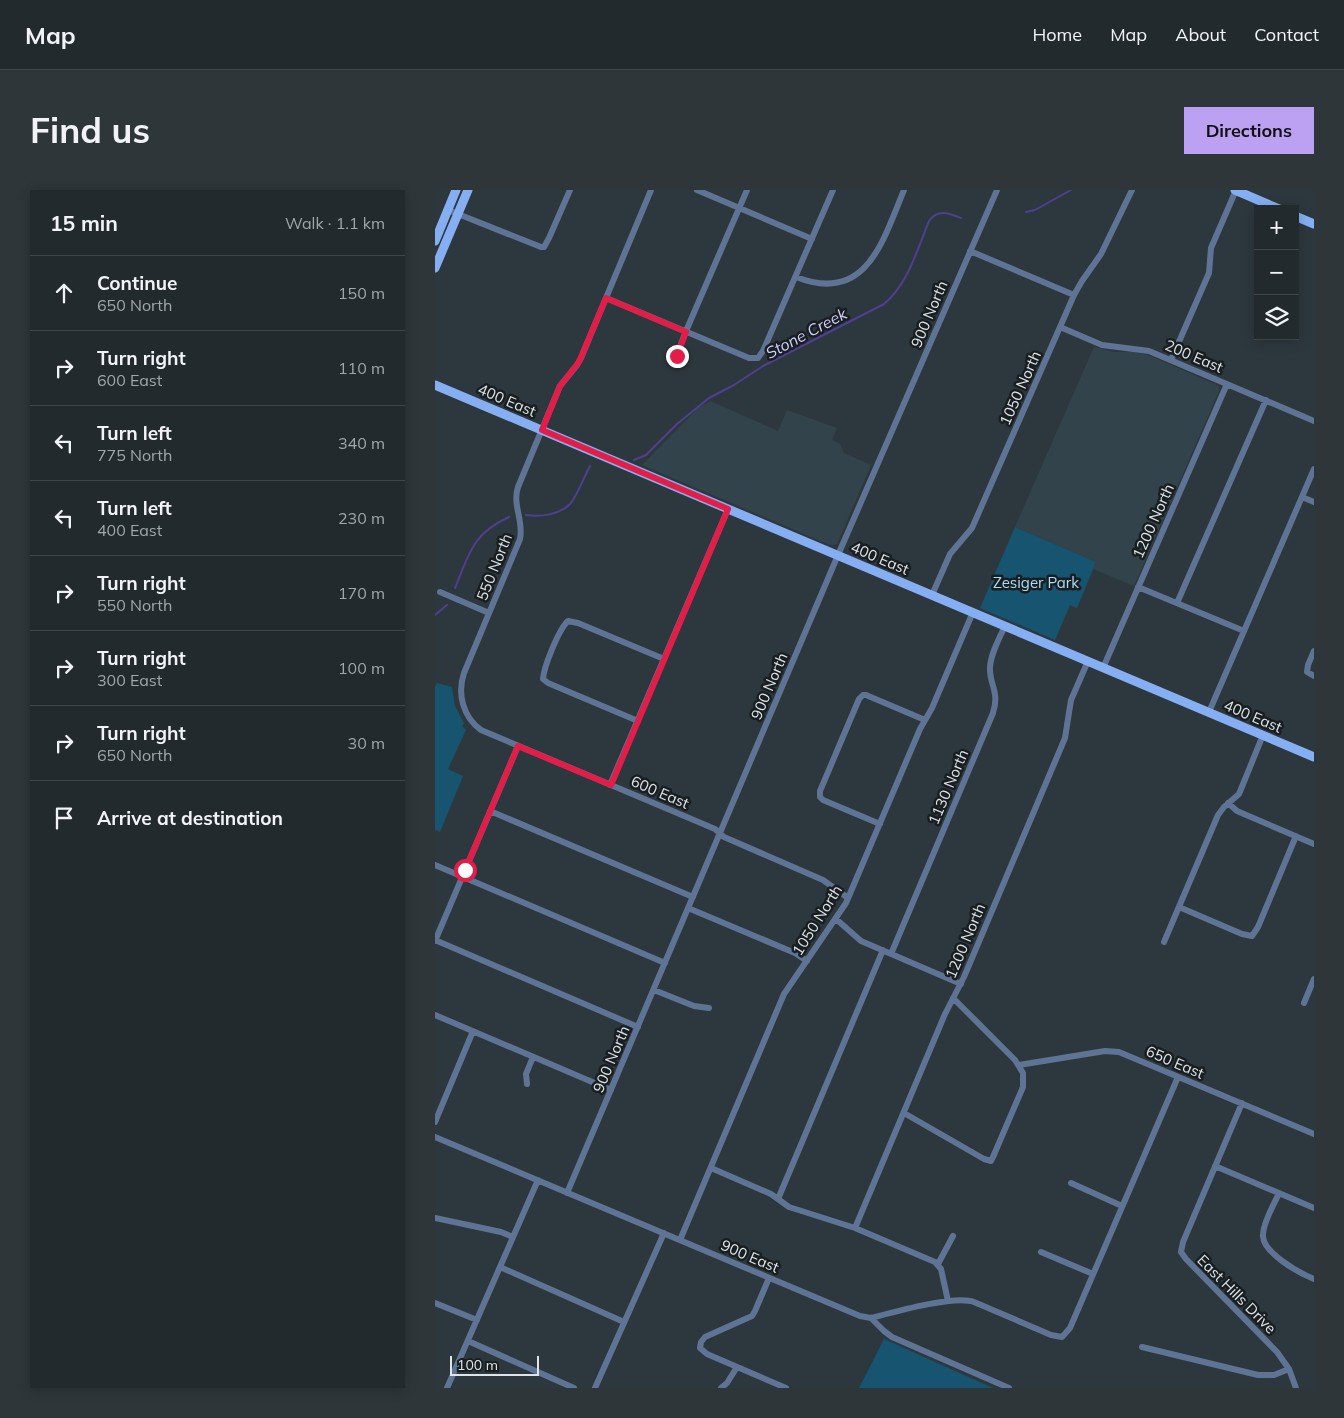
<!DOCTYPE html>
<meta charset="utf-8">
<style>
body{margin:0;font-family:Mulish,sans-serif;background:#2e363a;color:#f1f3f6}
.controls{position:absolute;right:15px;top:15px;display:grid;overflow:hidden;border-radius:0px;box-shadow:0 2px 12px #0003}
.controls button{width:45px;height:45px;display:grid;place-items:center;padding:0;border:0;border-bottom:1px solid #3f464a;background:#222a2e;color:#f1f3f6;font:25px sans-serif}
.scale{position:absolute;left:15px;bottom:12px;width:89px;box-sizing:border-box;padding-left:5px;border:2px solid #dee5e9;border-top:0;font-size:14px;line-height:18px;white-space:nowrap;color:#dee5e9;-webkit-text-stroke:4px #191e21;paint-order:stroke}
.stop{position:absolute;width:15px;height:15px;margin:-11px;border:4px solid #e11d48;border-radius:50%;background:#fff}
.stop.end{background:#e11d48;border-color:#fff;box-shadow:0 1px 5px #0008}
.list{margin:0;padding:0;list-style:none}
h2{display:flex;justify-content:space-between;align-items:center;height:65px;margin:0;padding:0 20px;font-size:21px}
h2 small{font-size:16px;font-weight:400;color:#a2a7aa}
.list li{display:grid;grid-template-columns:32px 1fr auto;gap:15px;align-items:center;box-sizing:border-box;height:75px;padding:0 20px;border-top:1px solid #3f464a}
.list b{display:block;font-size:19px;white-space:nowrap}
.list p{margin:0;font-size:16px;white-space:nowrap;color:#a2a7aa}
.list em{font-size:16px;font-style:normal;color:#a2a7aa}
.icon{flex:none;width:28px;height:28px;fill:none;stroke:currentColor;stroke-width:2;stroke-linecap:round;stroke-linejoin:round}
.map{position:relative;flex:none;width:879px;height:1198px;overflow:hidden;border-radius:0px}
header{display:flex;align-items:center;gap:30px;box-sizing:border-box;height:70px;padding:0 25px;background:#222a2e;border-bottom:1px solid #3f464a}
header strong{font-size:24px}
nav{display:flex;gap:28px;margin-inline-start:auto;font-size:18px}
.intro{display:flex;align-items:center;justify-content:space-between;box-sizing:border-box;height:120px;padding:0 30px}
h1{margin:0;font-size:35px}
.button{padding:12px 22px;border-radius:0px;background:#bca0f2;color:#111;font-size:18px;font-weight:700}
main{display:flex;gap:30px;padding:0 30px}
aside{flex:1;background:#222a2e;border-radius:0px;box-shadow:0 2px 12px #0003}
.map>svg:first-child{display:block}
.built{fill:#32434c}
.green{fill:#17546f}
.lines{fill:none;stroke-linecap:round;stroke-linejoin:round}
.stream{stroke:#4f3f90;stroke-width:2}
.minor{stroke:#5f7495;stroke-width:6}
.major{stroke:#86aff3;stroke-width:9}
.route{stroke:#e11d48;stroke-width:6}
.labels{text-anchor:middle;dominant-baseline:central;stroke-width:5;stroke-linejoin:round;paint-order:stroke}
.street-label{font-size:15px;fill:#dee5e9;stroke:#191e21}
.park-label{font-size:15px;fill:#acdef9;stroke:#191e21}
.water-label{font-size:16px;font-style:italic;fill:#d3cffd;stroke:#191e21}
</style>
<header>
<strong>Map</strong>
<nav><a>Home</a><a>Map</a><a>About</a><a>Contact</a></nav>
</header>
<div class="intro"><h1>Find us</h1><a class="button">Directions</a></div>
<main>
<aside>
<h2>15 min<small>Walk · 1.1 km</small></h2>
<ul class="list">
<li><svg class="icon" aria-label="ahead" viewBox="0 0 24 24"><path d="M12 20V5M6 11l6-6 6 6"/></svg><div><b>Continue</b><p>650 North</p></div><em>150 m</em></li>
<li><svg class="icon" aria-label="right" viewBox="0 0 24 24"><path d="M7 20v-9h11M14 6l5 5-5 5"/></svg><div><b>Turn right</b><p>600 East</p></div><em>110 m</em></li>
<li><svg class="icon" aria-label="left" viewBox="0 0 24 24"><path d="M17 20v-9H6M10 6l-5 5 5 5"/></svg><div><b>Turn left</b><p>775 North</p></div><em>340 m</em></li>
<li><svg class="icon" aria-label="left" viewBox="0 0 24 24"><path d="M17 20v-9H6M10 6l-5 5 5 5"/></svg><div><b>Turn left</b><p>400 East</p></div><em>230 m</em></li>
<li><svg class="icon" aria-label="right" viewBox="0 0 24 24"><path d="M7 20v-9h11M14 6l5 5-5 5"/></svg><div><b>Turn right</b><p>550 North</p></div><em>170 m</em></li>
<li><svg class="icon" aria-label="right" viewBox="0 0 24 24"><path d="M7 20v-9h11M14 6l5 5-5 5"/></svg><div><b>Turn right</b><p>300 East</p></div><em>100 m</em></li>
<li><svg class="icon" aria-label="right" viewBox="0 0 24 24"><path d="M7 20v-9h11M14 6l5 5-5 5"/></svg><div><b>Turn right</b><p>650 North</p></div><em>30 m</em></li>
<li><svg class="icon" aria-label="arrive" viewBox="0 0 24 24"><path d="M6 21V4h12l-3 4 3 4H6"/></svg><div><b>Arrive at destination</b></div></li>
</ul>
</aside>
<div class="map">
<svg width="879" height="1198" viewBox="0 0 879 1198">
<rect width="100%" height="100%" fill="#2d383e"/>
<path class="built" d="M659,157L679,162H698L713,165L784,196V201L699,396L658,379L661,372L580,337Z
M275,211L343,241L352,220L402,238L397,250L405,254L409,263L436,275L402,354L395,355L207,275L262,219Z"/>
<path class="green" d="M580,337L661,372L642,418L635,415L620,450L545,418Z
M2,493L17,497L20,516L29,533L27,536L31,540L13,579L28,586L5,642L0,640V497Z
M449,1149L558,1198H424Z"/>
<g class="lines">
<path class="stream" d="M591,22L600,20L636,0
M199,270L211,265L242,234L274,208L299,195L328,176L449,114C473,94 482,60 494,31C503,19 513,23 526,28
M91,325C106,327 124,325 135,314C141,308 150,285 155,276
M20,398C34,364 38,343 74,327
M0,425L12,415"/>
<path class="minor" d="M216,0L146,168L142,175L125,196L83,297C77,315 89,331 85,349L29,483C22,504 28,527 46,540L280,639L289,647L388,690L413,708
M262,0L377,49
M13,20L106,57H109L114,48L135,0
M535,61L639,105
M361,87C432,115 448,50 469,0
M171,108L314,168H323L328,161L398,0
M625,137L667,155L714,161L879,231
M736,170L774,83L776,58L801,0
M242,172L244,159L251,141L312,0
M867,307L879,312
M703,397L809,441
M5,402L54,423
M497,405L515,364L537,338L639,105L647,91L666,64L697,0
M742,413L831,210
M879,461L873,475L872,482L879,486
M668,478L792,194
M774,522L879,279
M203,531L113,493L108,489C109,476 124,439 133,431L143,433L229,469
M175,595L293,319
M793,613L802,621L879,654
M55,621L258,707
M445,634L388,610L385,607V601L424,509L428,505H431L490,530
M0,675L230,773
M744,717L807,744L817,746L823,737L861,646
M253,718L360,763L372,771
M401,729L426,751L526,794
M0,750L203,837
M0,751L83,556
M729,752L783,625L789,617L804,604L828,545
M456,764L558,523C565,501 554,495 555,477C556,463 564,449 570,436
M219,800L259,816L274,818
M869,813L879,789
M0,825L176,900
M584,875L670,861L684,862L879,944
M92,894L91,884L98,867
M807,913L748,1052L746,1062L751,1069L842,1162L854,1179L861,1198
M469,923L549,969L556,971L558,967L588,897V883L580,870L518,808
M0,932L38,841
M0,947L425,1126L436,1128C459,1122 519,1105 539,1112L616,1145L627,1147L635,1138L743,887
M780,976L879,1018
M276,978L336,1004L354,1017L420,1038L500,1072L506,1079L513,1111
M636,993L687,1016
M132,1003L403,365L562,0
M844,1003C839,1015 829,1030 828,1044C826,1062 864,1083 879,1089
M343,1009L448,760
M0,1028L66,1042L78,1047
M420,1038L510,824L529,787L630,548L636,510L653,471
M245,1050L349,804L411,713L485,539L497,518L538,422
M606,1062L658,1084
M503,1074L518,1046
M65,1077L189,1132
M334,1088L320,1121L317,1126L270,1147L266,1152L265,1158L272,1164L351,1198
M0,1113L42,1130
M436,1128L449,1141L457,1147L574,1198
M33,1151L139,1198
M707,1157L823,1185H839L854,1179
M12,1198L103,990
M160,1198L229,1043
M286,1198L292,1193L302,1177"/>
<path class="major" d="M800,0L844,19
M860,26L879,34
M0,51L21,0
M0,78L33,0
M0,195L879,567"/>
</g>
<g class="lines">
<path class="route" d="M30,680L83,556L176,595L293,319L107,240L125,196L144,172L171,108L251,142L242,166"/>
</g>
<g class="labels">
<g class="street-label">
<text transform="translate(494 124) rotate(-67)">900 North</text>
<text transform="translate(759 166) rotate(23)">200 East</text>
<text transform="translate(585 198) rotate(-66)">1050 North</text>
<text transform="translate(72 210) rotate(23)">400 East</text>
<text transform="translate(718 331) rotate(-66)">1200 North</text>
<text transform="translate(445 368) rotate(23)">400 East</text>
<text transform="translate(59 377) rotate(-68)">550 North</text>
<text transform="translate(334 496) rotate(-67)">900 North</text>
<text transform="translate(818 526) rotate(23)">400 East</text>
<text transform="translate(513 597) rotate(-67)">1130 North</text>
<text transform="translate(225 602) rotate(23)">600 East</text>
<text transform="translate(382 730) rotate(-58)">1050 North</text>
<text transform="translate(530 751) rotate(-67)">1200 North</text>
<text transform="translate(176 869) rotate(-67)">900 North</text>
<text transform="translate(740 872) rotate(23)">650 East</text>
<text transform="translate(315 1066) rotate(23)">900 East</text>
<text transform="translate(802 1104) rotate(45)">East Hills Drive</text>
</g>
<g class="park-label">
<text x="601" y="392">Zesiger Park</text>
</g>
<g class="water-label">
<text transform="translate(371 143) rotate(-28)">Stone Creek</text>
</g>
</g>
</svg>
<div class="controls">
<button>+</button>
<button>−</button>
<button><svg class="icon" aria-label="layers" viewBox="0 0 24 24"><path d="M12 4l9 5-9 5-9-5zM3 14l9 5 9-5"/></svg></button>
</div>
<div class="scale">100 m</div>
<div class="stop" style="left:30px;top:680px"></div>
<div class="stop end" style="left:242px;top:166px"></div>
</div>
</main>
